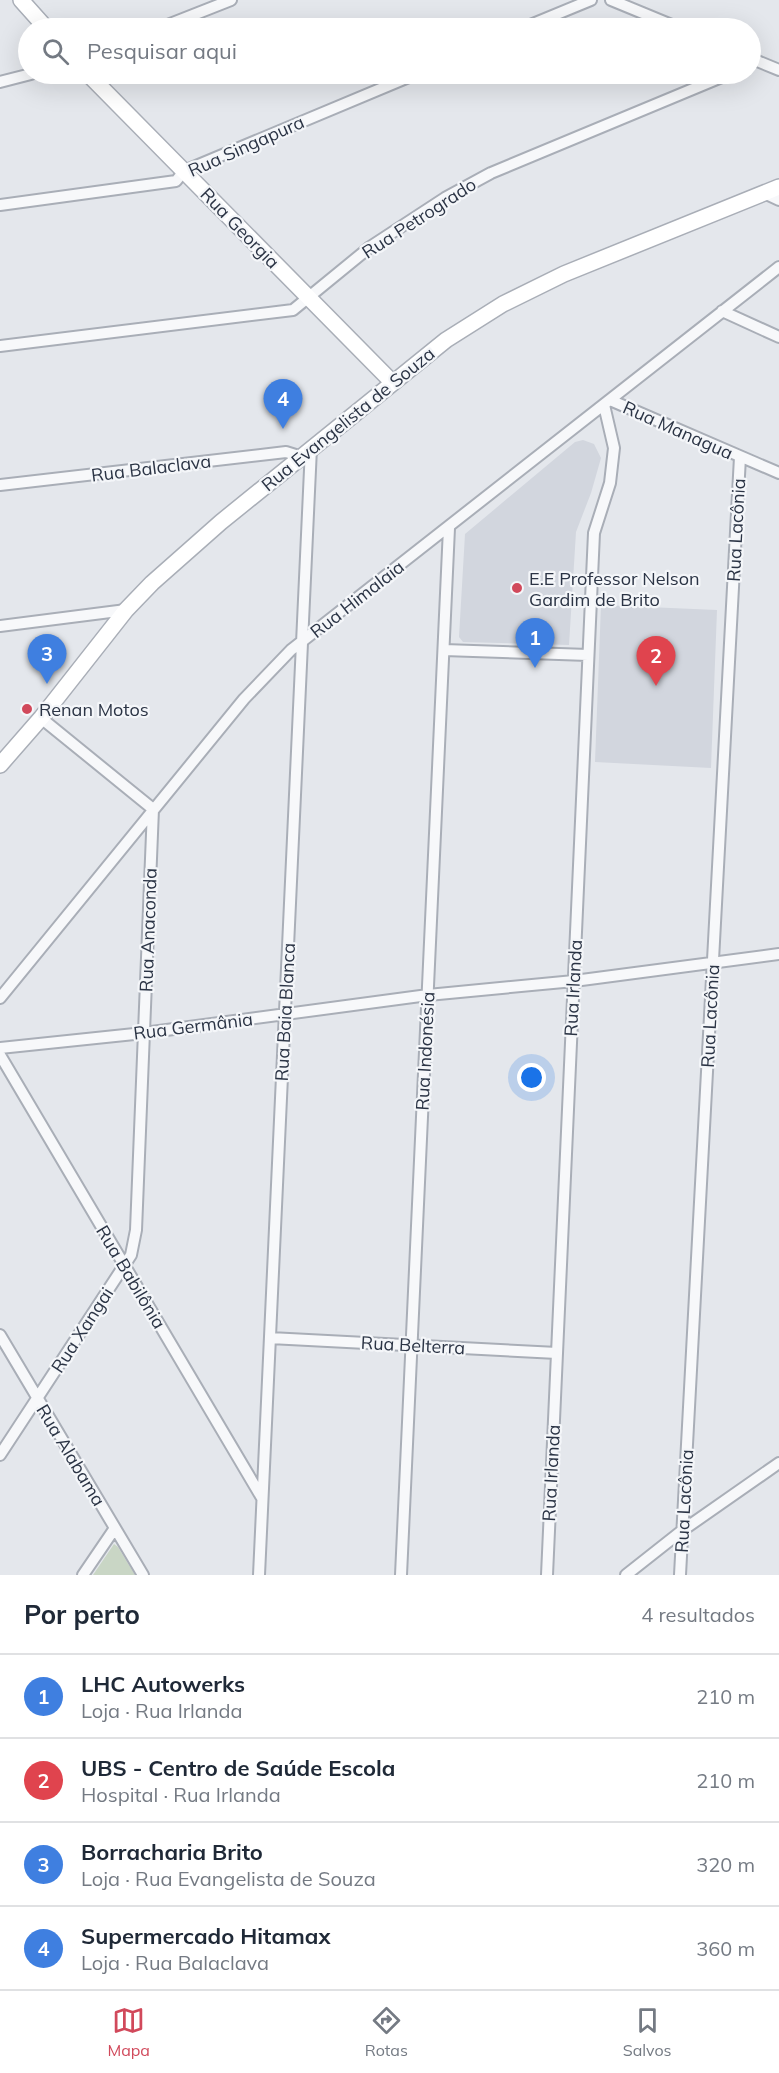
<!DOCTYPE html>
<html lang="pt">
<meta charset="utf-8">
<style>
body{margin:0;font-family:Mulish,sans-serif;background:#f6f6f7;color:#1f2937}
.you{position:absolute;left:532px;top:1078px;width:21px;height:21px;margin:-15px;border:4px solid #fff;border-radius:50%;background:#1a73e8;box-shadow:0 0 0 9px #1a73e833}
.badge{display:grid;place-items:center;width:39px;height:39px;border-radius:50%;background:#d1495b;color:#fff;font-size:20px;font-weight:700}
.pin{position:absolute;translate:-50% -50px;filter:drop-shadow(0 2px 3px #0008)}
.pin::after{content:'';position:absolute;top:32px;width:21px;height:18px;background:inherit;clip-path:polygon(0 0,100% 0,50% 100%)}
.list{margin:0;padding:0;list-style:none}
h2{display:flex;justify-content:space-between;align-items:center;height:78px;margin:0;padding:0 24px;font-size:26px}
h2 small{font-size:20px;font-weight:400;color:#747a83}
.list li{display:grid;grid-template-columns:39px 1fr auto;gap:18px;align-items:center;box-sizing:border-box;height:84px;padding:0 24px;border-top:2px solid #e0e1e3}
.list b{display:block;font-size:22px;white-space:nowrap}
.list p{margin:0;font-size:20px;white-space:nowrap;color:#747a83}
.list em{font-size:20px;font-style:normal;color:#747a83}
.icon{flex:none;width:33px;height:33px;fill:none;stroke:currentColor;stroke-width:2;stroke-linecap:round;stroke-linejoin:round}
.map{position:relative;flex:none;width:779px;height:1575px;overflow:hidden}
.search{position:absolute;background:#fff;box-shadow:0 6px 24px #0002;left:18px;right:18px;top:18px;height:66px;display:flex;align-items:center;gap:15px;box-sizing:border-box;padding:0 21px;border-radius:33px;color:#747a83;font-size:22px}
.sheet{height:414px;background:#fff}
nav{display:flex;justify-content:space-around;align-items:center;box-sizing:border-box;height:84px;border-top:2px solid #e0e1e3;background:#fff;font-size:16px;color:#747a83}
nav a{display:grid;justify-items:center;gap:3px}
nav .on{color:#d1495b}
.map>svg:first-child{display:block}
.built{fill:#d2d6de}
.green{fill:#c9d6c5}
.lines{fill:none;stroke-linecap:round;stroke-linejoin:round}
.street-casing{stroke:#a9aeb7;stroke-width:14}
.secondary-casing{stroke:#a9aeb7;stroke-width:18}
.street{stroke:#f7f8fa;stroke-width:10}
.secondary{stroke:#fff;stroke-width:15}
.poi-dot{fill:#d1495b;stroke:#f4f6f9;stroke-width:2}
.labels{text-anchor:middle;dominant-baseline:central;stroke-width:4.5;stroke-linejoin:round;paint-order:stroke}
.street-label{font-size:18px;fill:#2b3445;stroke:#f4f6f9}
.poi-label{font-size:18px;fill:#2b3445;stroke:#f4f6f9;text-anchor:start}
</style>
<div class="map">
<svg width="779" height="1575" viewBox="0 0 779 1575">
<rect width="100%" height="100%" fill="#e4e7ec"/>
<path class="built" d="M583,440L594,444L601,458L591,493L576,532L569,645L463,642L459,637L465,534L575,442Z
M601,605L717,610L711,768L595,762Z"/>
<path class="green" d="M114,1544L118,1547L135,1575H93Z"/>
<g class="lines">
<defs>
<path id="street" d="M611,0L679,28
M160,28L231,0
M523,28L591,0
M750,58L779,70
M0,82L31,74
M764,193L779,200
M0,205L176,181L184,171L416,74
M722,311L779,337
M0,346L293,310L370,247L445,198L491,173L729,74
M610,400L779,473
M0,485L286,452L302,457
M0,626L126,610
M444,650L588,655
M0,998L244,699L291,650L779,267
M0,1048L144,1033L428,995L574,981L779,954
M0,1055L262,1498
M0,1335L143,1575
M270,1338L557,1353
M0,1455L131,1255L136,1230L153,809L41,718
M83,1575L115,1528
M259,1575L311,448
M401,1575L449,528
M547,1575L594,533L610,483L614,448L604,405
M626,1575L683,1530L779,1463
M680,1575L740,457"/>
<path id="secondary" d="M21,0L46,28
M88,74L393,383
M0,765L41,718L126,610L152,583L221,522L446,340L503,304L564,274L779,187"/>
</defs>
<use href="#street" class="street-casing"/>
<use href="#secondary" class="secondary-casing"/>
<use href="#street" class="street"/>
<use href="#secondary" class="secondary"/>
</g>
<g class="poi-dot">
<circle cx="517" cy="588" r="6"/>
<circle cx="27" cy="709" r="6"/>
</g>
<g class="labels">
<g class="street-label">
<text transform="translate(246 146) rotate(-24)">Rua Singapura</text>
<text transform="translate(419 218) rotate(-33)">Rua Petrogrado</text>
<text transform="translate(240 228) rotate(46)">Rua Georgia</text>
<text transform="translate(348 419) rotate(-39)">Rua Evangelista de Souza</text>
<text transform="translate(678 430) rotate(24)">Rua Managua</text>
<text transform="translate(151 468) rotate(-7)">Rua Balaclava</text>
<text transform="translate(736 530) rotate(-87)">Rua Lacônia</text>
<text transform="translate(357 599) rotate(-38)">Rua Himalaia</text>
<text transform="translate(148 930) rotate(-88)">Rua Anaconda</text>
<text transform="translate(573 988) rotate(-87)">Rua Irlanda</text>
<text transform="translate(285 1012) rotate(-87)">Rua Baia Blanca</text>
<text transform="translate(710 1016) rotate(-87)">Rua Lacônia</text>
<text transform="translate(193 1026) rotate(-7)">Rua Germânia</text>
<text transform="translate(425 1051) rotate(-87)">Rua Indonésia</text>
<text transform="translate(131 1277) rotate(59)">Rua Babilônia</text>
<text transform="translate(82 1330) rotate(-57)">Rua Xangai</text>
<text transform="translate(413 1345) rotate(3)">Rua Belterra</text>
<text transform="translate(71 1455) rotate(59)">Rua Alabama</text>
<text transform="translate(551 1473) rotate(-87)">Rua Irlanda</text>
<text transform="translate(684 1501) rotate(-87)">Rua Lacônia</text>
</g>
<g class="poi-label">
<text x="529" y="578">E.E Professor Nelson<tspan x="529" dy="21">Gardim de Brito</tspan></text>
<text x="39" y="709">Renan Motos</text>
</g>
</g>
</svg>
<div class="you"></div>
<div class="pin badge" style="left:535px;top:668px;background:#3f7fe0">1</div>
<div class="pin badge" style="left:656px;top:686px;background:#e0444e">2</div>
<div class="pin badge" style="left:47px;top:684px;background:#3f7fe0">3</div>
<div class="pin badge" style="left:283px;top:429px;background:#3f7fe0">4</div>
<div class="search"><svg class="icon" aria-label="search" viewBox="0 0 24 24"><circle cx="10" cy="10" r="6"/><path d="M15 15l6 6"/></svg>Pesquisar aqui</div>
</div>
<section class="sheet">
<h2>Por perto<small>4 resultados</small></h2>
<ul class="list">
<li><span class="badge" style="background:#3f7fe0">1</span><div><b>LHC Autowerks</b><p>Loja · Rua Irlanda</p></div><em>210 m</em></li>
<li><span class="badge" style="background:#e0444e">2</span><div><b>UBS - Centro de Saúde Escola</b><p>Hospital · Rua Irlanda</p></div><em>210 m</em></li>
<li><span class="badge" style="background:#3f7fe0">3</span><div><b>Borracharia Brito</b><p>Loja · Rua Evangelista de Souza</p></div><em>320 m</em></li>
<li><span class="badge" style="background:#3f7fe0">4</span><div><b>Supermercado Hitamax</b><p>Loja · Rua Balaclava</p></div><em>360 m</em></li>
</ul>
</section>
<nav>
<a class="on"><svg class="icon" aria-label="map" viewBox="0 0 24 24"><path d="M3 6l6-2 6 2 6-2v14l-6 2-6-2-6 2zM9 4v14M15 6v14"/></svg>Mapa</a>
<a><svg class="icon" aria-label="directions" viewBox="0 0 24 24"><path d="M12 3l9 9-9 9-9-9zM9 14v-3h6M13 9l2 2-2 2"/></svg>Rotas</a>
<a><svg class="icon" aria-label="saved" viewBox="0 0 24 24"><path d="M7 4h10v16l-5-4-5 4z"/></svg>Salvos</a>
</nav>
